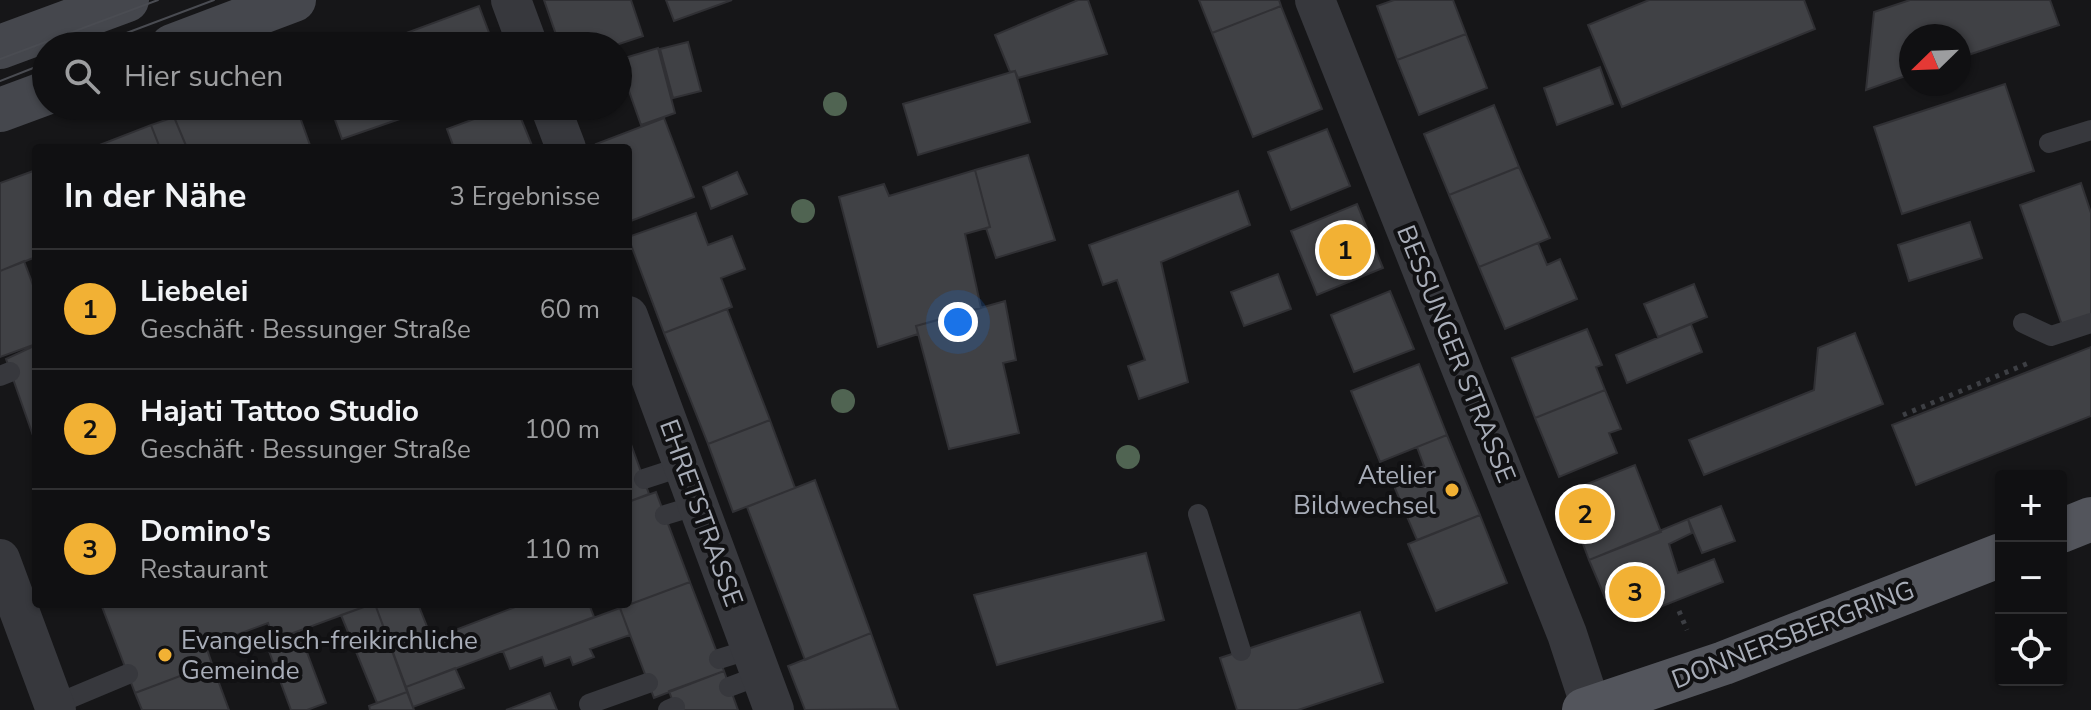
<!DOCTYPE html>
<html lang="de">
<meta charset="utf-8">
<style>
body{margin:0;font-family:"Nunito Sans",sans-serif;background:#19191b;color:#f1f3f6}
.controls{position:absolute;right:24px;bottom:24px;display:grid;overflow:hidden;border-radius:8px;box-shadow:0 2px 6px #0004}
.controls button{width:72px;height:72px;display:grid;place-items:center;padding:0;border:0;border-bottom:2px solid #303032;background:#101012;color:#f1f3f6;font:40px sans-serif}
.compass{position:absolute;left:1899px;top:24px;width:72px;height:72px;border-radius:50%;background:#101012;box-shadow:0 2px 6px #0004;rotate:247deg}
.you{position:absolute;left:958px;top:322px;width:28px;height:28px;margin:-20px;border:6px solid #fff;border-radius:50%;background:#1a73e8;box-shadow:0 0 0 12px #1a73e833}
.badge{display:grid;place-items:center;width:52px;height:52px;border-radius:50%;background:#f2b134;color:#111;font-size:26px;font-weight:700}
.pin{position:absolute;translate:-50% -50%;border:4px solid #fff;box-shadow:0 2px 8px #0006}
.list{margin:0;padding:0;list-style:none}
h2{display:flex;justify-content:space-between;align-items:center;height:104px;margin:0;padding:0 32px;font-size:34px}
h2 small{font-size:26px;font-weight:400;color:#9c9d9f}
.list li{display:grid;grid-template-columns:52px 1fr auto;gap:24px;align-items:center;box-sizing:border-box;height:120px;padding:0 32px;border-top:2px solid #303032}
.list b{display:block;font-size:30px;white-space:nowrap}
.list p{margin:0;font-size:26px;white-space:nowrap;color:#9c9d9f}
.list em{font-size:26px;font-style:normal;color:#9c9d9f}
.icon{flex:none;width:44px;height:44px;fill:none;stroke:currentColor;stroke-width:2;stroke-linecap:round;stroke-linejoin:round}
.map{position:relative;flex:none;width:2091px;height:710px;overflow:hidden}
.search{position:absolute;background:#101012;box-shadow:0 2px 6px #0004;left:32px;top:32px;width:600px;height:88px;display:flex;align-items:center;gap:20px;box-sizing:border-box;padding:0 28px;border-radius:44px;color:#9c9d9f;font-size:30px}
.panel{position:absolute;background:#101012;box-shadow:0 2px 6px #0004;left:32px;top:144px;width:600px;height:464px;border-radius:8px}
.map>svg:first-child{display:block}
.building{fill:#404145;stroke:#303034;stroke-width:2}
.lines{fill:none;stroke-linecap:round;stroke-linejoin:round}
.path{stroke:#3d3f44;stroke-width:5;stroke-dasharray:4 6;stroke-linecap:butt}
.service{stroke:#37383d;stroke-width:20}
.minor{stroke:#37383d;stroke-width:40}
.secondary{stroke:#45474d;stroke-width:44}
.primary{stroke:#53555c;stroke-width:44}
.tram{stroke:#4a4c52;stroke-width:2}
.tree{fill:#506452}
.poi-dot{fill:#f2b134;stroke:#111113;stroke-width:3}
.labels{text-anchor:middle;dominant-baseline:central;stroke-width:8;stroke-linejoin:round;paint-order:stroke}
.street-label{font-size:26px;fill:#a8adb8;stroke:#111113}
.poi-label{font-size:26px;fill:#a8adb8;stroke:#111113;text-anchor:end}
</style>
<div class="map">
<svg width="2091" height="710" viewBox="0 0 2091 710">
<rect width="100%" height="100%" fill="#161618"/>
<path class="building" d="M544,0H631L643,36L613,46H560Z
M666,0H732L674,21Z
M1078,0H1088L1107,54L1018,78L1015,71L1010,72L995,35Z
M1199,0H1279L1281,6L1212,33Z
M1394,0H1453L1466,34L1397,60L1377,6Z
M1649,0H1804L1815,29L1622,107L1588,25Z
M1910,0H2050L2059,25L1959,58V36H1911V74L1866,90L1874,12Z
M479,6L494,46H393L390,39Z
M1281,6L1322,109L1253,137L1212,33Z
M1466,34L1487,88L1419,115L1397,60Z
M688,42L701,91L673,98L660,49Z
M658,48L675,113L641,125L618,60Z
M1600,67L1613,104L1557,125L1544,88Z
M1015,71L1030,122L918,155L903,104Z
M2005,84L2034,171L1902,214L1874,127Z
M1494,105L1519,167L1449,195L1424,134Z
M202,106H296L311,148H187L174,117Z
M330,106H415L417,113L342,139Z
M509,106H516L533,148H454L447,129Z
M174,117L187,148H160L151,125Z
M664,118L694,197L628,222V148H598L596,144Z
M151,125L160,148H92Z
M1327,129L1350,186L1291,210L1268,152Z
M1028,155L1055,240L996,258L986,228L990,227L975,170Z
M1519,167L1550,238L1479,267L1449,195Z
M36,170V257L0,271V183Z
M975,170L990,227L965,234L981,308L916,326L918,334L878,347L839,197L884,184L889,196Z
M737,172L747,194L711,209L703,187Z
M2081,183L2091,213V318L2063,328L2020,205Z
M1238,191L1250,225L1161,262L1188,382L1139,399L1128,366L1145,360L1117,280L1103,285L1089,245Z
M1357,204L1383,268L1317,295L1291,231Z
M696,213L708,245L732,236L745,269L721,278L732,307L664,333L628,237Z
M1970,222L1982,258L1909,281L1898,245Z
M1538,243L1547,265L1560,259L1577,299L1505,329L1479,267Z
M24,261L36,293V344L0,357V271Z
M1278,274L1291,309L1244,326L1231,292Z
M1694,284L1707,317L1658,337L1644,304Z
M1390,291L1414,349L1354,372L1331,315Z
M1005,301L1016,360L1003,363L1019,433L949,449L916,326Z
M727,309L770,420L708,444L664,333Z
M1691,324L1702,352L1627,383L1616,355Z
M1587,329L1602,365L1596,367L1605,390L1535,418L1512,358Z
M1855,333L1883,404L1704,475L1689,440L1814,390L1818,348Z
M36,345V444L6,359Z
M2091,347V416L1916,485L1892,425Z
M1419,364L1447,435L1380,462L1351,391Z
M1605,390L1621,429L1609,433L1617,453L1559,477L1535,418Z
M770,420L795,488L733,512L708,444Z
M1447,435L1480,515L1417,540L1391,479L1424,466L1417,447Z
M628,436L649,494L628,502Z
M1635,465L1661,532L1589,560L1564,493Z
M815,480L871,633L805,660L747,507Z
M656,492L690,582L620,608L619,604H628V502Z
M1721,506L1735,541L1702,553L1688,519Z
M1480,515L1507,583L1436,611L1408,544Z
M1688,519L1692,533L1669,544L1678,573L1714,559L1723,582L1635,617L1609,607L1589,560Z
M1146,553L1164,620L997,665L974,595Z
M690,582L724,671L654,698L620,608Z
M101,604H372L274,640L268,623L206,646L212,664L135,693Z
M372,604H375L407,692L377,703L341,615Z
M375,604H418L432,639L523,604H589L594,617L406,687Z
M620,608L630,635L590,649L594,657L573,665L570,657L545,666L542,657L510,669L503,651Z
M1360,612L1383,682L1298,710H1237L1220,658Z
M299,631L326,703L307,710H291L266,643Z
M871,633L898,709L805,710L788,666Z
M212,664L229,710H142L135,693Z
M455,668L464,688L413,707L406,687Z
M724,671L738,710H676L669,691Z
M407,692L414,710H370L369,706Z
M550,693L557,710H506Z"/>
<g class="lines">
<path class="path" d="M1903,415L2031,362
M1679,611L1687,630"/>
<path class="service" d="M2049,143L2091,130
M2023,323L2051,336L2091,323
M0,376L10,372
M644,479L684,466
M1198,514L1241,651
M665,515L698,505
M719,659L751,649
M729,687L761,675
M589,704L648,683
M54,705L128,674
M668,710L675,707"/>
<path class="minor" d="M511,0L528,46
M1315,0L1567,634L1592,710
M550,106L566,148
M628,316L774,710
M0,559L56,710"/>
<path class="secondary" d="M172,46L294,0
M0,47L127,0
M0,110L46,93"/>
<path class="primary" d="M2061,531L2091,519
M1584,710L1724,663L2001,555"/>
<path class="tram" d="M92,46L214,0
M0,59L158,0
M0,81L46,63"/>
</g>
<g class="tree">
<circle cx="835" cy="104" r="12"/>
<circle cx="803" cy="211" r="12"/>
<circle cx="843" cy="401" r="12"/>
<circle cx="1128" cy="457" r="12"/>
</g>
<g class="poi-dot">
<circle cx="1452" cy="490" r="8"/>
<circle cx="165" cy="655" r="8"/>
</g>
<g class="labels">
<g class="street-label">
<text transform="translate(1456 354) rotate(68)">BESSUNGER STRASSE</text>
<text transform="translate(701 513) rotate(70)">EHRETSTRASSE</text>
<text transform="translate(1793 635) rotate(-21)">DONNERSBERGRING</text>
</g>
<g class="poi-label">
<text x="1436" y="475">Atelier<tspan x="1436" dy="30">Bildwechsel</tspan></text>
<text x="181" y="640" text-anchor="start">Evangelisch-freikirchliche<tspan x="181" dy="30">Gemeinde</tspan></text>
</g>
</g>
</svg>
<div class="controls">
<button>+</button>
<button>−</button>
<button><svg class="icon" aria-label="locate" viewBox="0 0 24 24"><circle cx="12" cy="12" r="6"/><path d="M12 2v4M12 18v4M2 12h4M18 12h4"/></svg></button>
</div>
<svg class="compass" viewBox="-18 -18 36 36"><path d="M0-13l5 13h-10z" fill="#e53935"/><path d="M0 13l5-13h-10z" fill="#9c9d9f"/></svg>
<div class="you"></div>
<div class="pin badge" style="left:1345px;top:250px">1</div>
<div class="pin badge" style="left:1585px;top:514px">2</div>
<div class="pin badge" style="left:1635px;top:592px">3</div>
<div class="search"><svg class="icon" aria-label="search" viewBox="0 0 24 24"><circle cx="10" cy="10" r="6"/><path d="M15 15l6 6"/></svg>Hier suchen</div>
<section class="panel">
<h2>In der Nähe<small>3 Ergebnisse</small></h2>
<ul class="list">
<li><span class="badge">1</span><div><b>Liebelei</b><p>Geschäft · Bessunger Straße</p></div><em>60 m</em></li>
<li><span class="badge">2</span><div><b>Hajati Tattoo Studio</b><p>Geschäft · Bessunger Straße</p></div><em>100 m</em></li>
<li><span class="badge">3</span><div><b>Domino's</b><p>Restaurant</p></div><em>110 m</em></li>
</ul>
</section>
</div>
